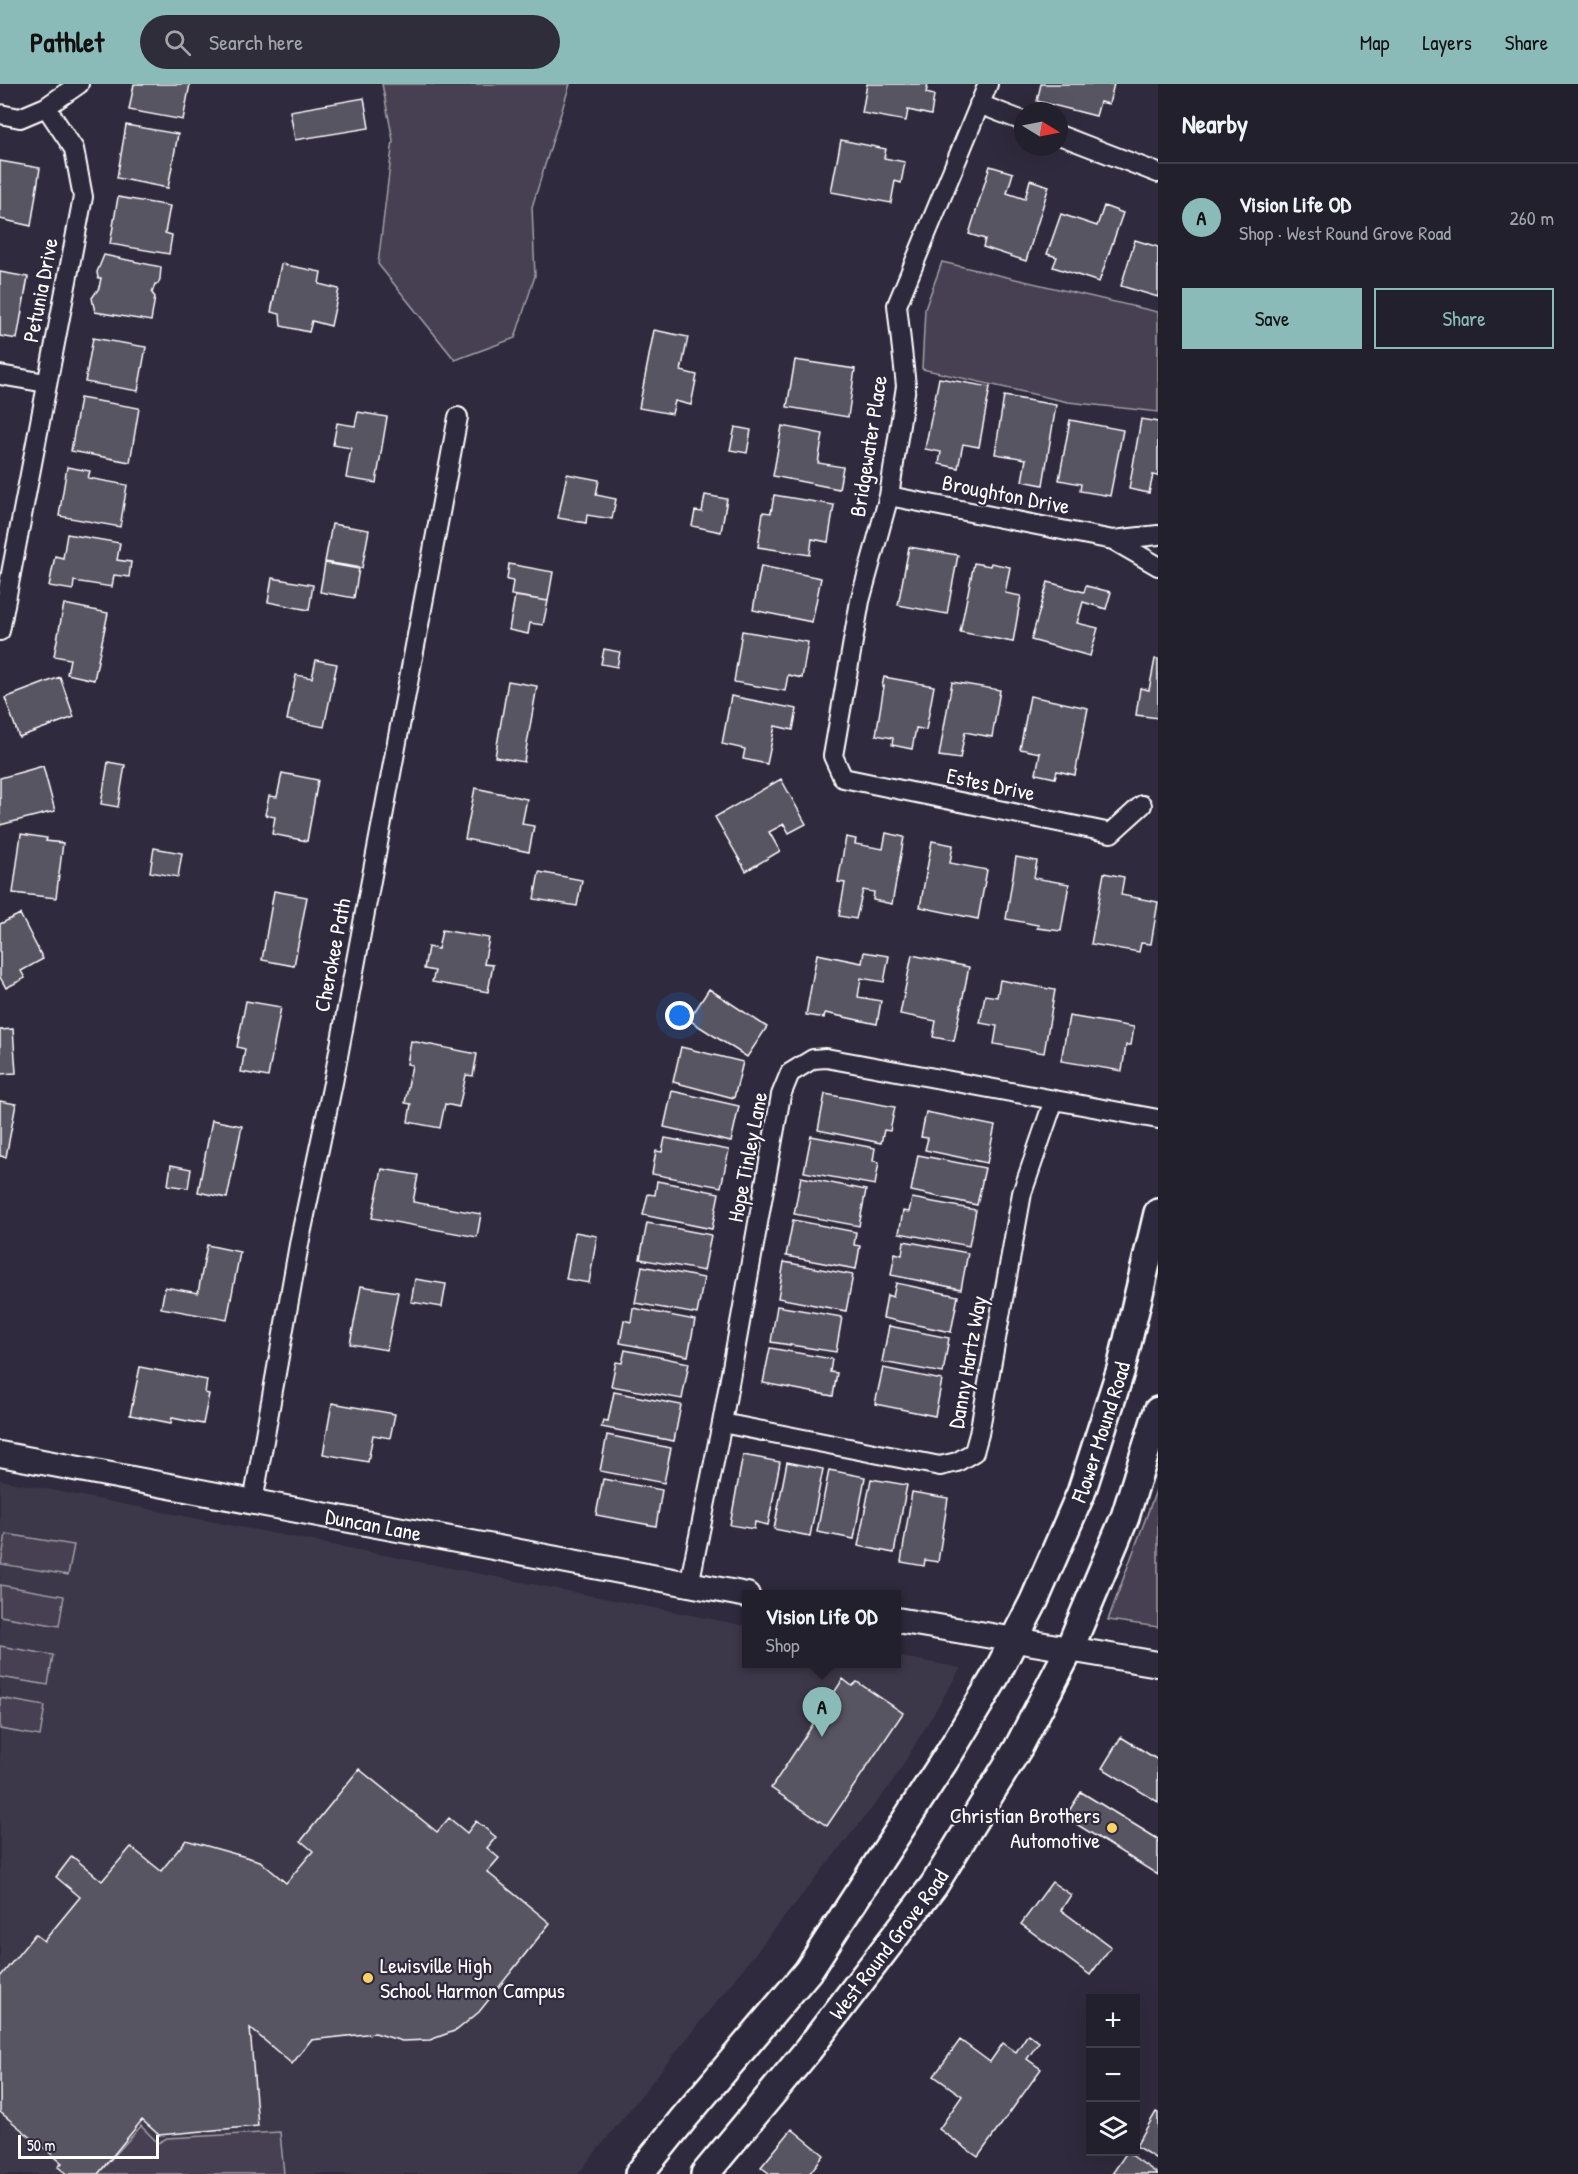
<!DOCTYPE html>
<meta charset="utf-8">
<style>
body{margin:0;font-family:"Patrick Hand",sans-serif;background:#2f2d3a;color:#f1f3f6}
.controls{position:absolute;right:18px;bottom:18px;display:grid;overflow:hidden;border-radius:0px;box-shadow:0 6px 24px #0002}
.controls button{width:54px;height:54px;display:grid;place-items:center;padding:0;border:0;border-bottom:2px solid #403e4a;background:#23202e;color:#f1f3f6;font:30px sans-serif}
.compass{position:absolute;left:1014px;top:18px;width:54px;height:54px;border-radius:50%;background:#23202e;box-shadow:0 6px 24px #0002;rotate:100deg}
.scale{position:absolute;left:18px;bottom:15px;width:141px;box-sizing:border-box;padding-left:6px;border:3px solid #fff;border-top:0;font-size:16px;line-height:21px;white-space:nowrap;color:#fff;-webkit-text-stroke:4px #2f2a3d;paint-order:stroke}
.you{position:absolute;left:680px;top:932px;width:21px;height:21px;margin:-15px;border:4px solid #fff;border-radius:50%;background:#1a73e8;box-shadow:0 0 0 9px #1a73e833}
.badge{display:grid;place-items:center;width:39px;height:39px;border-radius:50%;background:#8bbbb9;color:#111;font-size:20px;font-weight:700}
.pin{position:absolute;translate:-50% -50px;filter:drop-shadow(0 2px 3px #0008)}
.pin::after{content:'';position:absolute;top:32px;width:21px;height:18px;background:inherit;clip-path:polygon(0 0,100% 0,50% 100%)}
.popup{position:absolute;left:742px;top:1506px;width:159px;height:78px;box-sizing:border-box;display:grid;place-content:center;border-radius:0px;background:#23202e;filter:drop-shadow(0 2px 4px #0005);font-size:20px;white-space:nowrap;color:#a3a3aa}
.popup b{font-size:22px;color:#f1f3f6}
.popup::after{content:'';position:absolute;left:50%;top:100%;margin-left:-12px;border:12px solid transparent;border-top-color:#23202e}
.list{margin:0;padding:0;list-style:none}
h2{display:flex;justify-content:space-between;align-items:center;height:78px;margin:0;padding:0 24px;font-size:26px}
h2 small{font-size:20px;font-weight:400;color:#a3a3aa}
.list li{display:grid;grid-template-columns:39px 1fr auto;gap:18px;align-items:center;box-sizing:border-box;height:108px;padding:0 24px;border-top:2px solid #403e4a}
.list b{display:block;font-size:22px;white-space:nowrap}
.list p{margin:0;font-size:20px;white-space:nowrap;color:#a3a3aa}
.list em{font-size:20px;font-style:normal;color:#a3a3aa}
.actions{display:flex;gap:12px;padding:18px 24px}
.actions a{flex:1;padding:14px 0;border:2px solid #8bbbb9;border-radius:0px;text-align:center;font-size:21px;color:#8bbbb9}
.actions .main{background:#8bbbb9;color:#111}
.icon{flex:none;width:33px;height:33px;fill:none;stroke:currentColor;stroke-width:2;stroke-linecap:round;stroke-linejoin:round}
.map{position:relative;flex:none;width:1158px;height:2090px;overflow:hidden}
header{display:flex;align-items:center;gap:36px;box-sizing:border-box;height:84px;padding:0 30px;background:#8bbbb9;color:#111}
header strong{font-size:28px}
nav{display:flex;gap:33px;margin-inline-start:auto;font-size:21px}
.search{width:420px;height:54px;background:#2f2d3a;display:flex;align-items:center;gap:15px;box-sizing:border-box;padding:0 21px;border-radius:33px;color:#a3a3aa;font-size:22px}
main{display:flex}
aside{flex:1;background:#23202e}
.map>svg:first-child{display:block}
.built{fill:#3c3749}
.green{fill:#464152;stroke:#a2a0a8;stroke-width:1.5}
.building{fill:#595564;stroke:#fff;stroke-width:1.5}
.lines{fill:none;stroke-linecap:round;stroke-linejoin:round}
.street-casing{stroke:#fff;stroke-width:22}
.secondary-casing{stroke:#fff;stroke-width:28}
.primary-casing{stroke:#fff;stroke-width:32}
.street{stroke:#2f2a3d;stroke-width:18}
.secondary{stroke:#2f2a3d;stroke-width:24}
.primary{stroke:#2f2a3d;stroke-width:27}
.poi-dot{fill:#ffd166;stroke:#2f2a3d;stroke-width:2}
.labels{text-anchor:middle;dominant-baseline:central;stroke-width:4.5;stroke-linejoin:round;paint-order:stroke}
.street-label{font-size:22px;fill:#fff;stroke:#2f2a3d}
.poi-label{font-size:22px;fill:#fff;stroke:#2f2a3d;text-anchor:end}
</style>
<header>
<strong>Pathlet</strong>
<div class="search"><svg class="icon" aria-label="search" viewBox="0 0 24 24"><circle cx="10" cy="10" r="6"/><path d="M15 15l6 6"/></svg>Search here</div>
<nav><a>Map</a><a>Layers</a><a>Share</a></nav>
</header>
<main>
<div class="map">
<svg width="1158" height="2090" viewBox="0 0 1158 2090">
<rect width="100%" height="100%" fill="#2f2a3d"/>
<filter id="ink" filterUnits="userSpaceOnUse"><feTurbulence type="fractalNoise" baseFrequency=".0167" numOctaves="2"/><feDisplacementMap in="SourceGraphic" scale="12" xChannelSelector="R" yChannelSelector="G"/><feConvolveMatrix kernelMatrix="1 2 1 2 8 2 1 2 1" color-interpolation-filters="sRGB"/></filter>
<g filter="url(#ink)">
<path class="built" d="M0,1396L747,1542V1580H897V1572L961,1584L892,1699L578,2090H0Z"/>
<path class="green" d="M382,0H570L532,123L535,192L515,254L455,276L378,180L393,56Z
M942,178L1158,228V328L1068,318L922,285L925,225Z
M1158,1401V1543L1108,1536Z
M6,1450L74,1461L68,1491L1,1480Z
M0,1501L64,1512L59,1542L0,1532Z
M0,1562L53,1571L48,1601L0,1593Z
M0,1614L45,1622L40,1652L0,1645Z
M141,2042L158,2059L167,2054L280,2048L284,2090H98Z"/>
<path class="building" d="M134,0H190L183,36L129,26Z
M867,0H928L926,9L934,11L931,31L908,26L906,37L862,29Z
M1041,0H1114L1109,20L1100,18L1096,32L1037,17Z
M364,14L369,44L295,56L290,27Z
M126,41L178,50L168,104L117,94Z
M841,56L886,65L884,74L905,78L901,99L895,97L891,119L831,108Z
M0,77L40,84L31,142L0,135Z
M990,82L1013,89L1007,109L1025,115L1030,96L1049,102L1026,177L983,163L985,155L969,150Z
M118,113L170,122L165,149L172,151L169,170L110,160Z
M1104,122L1123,129L1099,198L1053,183L1057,173L1047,170L1061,130L1097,142Z
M1135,156L1158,163V213L1121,202Z
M104,171L161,183L160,195L158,200H155L152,209L155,213L151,237L95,228L92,214L99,204L101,194H98L97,188Z
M281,180L321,188L319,200L339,205L331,242L312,237L309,248L281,242L280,230L271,228Z
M0,188L28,193L17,255L0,252Z
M654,246L688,253L681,287L697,291L691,321L675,317L672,330L639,324Z
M93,254L146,263L138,307L85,298Z
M795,276L855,285L848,333L787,323Z
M939,294L990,303L979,363L963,360L958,384L939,380L941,368L925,365Z
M1004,312L1056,321L1043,401L1022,397L1026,375L995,370Z
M80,314L139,324L130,378L71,367Z
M358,328L387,333L376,399L346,394L351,364L333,361L337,339L355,342Z
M1141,335L1158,338V392L1153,391L1149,409L1129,405Z
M1070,336L1123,346L1110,412L1080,407L1081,400L1059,396Z
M782,342L823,350L818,379L843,383L839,405L773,392Z
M735,343L751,346L747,369L730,366Z
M67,383L90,387L88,394L127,401L120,443L59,432Z
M567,390L599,396L596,411L616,415L612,435L587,431L586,439L558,434Z
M705,411L727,415L721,448L692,442L695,427L702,428Z
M774,411L834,421L828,458L812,455L810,471L758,463L763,428L771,429Z
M332,440L369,446L362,484L325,478Z
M67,450L120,459L117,476L131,478L129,493L114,491L112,503L74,497L73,506L49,502L55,472L63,474Z
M909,463L958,471L947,530L898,521Z
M325,479L359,485L354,514L320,508Z
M974,479L990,482L991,479L1010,483L1005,509L1021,512L1013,558L960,548Z
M509,480L553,488L548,517L511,511L513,497L507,496Z
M761,482L821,494L812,538L753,526Z
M272,494L313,501L309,526L268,518Z
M1048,498L1084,508L1086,502L1111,508L1106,525L1083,518L1077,539L1098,544L1090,572L1031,556Z
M515,512L548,517L543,541L530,539L528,550L509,546Z
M64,520L108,529L94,596L67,590L70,575L54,572Z
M742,547L808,558L802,594L788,591L785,607L734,598Z
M604,565L620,568L617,583L601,580Z
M1155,575H1158V634L1136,631L1140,604L1149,606Z
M316,576L337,580L324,643L287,636L296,591L312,594Z
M60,593L74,633L19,653L5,614Z
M884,593L934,602L926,646L916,644L912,665L892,661L893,654L876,651L884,602H882Z
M508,597L537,602L524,678L495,673Z
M952,598L1000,606L992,653L965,648L960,675L939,672Z
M731,612L797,625L793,646L775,642L767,680L743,675L745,665L722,660Z
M1030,612L1088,624L1075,691L1057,687L1055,694L1036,690L1040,669L1020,665Z
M108,678L125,681L118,723L101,720Z
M43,682L55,727L0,741V694Z
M282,689L318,696L307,757L272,750L275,733L265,731L269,712L277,713Z
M781,695L806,740L789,749L784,740L769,748L780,767L746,787L715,733Z
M475,704L527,715L522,740L534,742L529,768L465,755Z
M886,749L904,753L892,820L873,816L874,808L863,806L856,835L839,832L845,799L838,798L846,753L856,755L855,760L883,765Z
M21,750L47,754L46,757L63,759L56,814L13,809Z
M932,757L953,761L950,779L987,786L978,835L920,823Z
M154,764L182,769L178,793L150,788Z
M1016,773L1037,777L1034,794L1069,800L1061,847L1037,844L1038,841L1006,835Z
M539,788L582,796L577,822L534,815Z
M1104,789L1124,793L1121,811L1158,818L1151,860L1141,859L1139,868L1091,860Z
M274,807L307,813L294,882L262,876Z
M20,830L43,875L21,887L25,894L6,904L0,893V840Z
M442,846L489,854L484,880L493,881L488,908L432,898L435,887L424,885L428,863L438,865Z
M864,868L889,872L884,898L861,894L858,913L881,917L877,940L825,929L824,934L806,931L817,870L862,879Z
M912,871L969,883L954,957L933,953L936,937L900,930Z
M1000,896L1055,906L1044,969L994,960L997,942L980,939L985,911L997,913Z
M709,905L767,943L747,973L689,936Z
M246,917L281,923L268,993L241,988L245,965L237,963Z
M1069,932L1134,943L1131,961H1126L1122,987L1061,977Z
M13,945L16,989L0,990V946Z
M411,957L477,970L473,992L466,991L459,1023L445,1020L440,1044L408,1038L411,1020L405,1019L412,981L407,980Z
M681,963L743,978L734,1014L673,998Z
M672,1007L739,1022L731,1058L664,1043Z
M825,1010L895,1023L890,1047L884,1046L881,1059L818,1046Z
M0,1017L16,1020L6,1073L0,1072Z
M926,1028L995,1042L987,1079L925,1066L928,1054L921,1053Z
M212,1036L242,1042L227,1114L198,1108Z
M811,1052L875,1064L873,1077L879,1078L875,1101L804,1088Z
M665,1054L729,1066L721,1103L652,1090L656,1067L662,1068Z
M918,1071L985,1084L977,1121L911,1107Z
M171,1081L191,1085L188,1104L168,1101Z
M382,1085L418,1091L413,1118L481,1130L477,1153L372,1134Z
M801,1093L866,1106L859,1142L794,1130Z
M657,1097L719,1109L712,1145L643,1131L648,1110L655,1111Z
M912,1114L976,1126L969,1162L899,1149L903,1127L909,1128Z
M793,1136L856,1148L854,1161L860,1162L856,1185L786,1172Z
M647,1139L711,1151L704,1187L640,1175Z
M575,1148L597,1152L589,1199L566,1195Z
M904,1157L968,1169L961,1205L891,1191L895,1169L902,1171Z
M207,1161L240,1168L227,1236L161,1224L165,1203L198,1209Z
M784,1178L853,1191L846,1227L778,1214Z
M642,1182L704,1194L697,1230L635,1219Z
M415,1195L446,1200L442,1223L411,1218Z
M896,1199L958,1212L951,1248L883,1234L887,1211L893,1213Z
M361,1202L398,1208L387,1266L350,1260Z
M777,1222L842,1233L836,1268L771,1258Z
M633,1224L695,1236L688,1272L620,1259L624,1236L631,1238Z
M889,1242L949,1254L943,1289L882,1278Z
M770,1264L832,1275L830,1288L837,1289L833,1312L763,1299Z
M625,1266L689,1279L682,1315L611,1302L616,1278L622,1279Z
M140,1283L207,1296L205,1309L209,1310L203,1340L172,1334L171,1339L130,1331Z
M883,1284L942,1296L935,1332L875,1320Z
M614,1308L681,1321L674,1357L601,1343L603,1336L608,1337Z
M332,1319L395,1330L390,1354L373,1351L368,1378L323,1370Z
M607,1351L671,1364L664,1399L600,1387Z
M743,1371L780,1378L768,1441L755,1438L754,1445L730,1441Z
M787,1378L823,1385L810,1452L774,1445Z
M829,1386L865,1393L854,1455L817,1448Z
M603,1395L662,1406L656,1442L596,1431Z
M871,1395L907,1401L894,1469L858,1462Z
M912,1408L948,1414L938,1478L925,1476L924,1482L901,1478Z
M843,1595L852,1602L857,1598L903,1629L827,1742L771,1704Z
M1121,1653L1158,1676V1718L1102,1684Z
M359,1685L437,1748L449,1734L467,1749L476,1737L496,1753L487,1764L499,1774L487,1788L550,1839L479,1928L457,1946L430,1956L402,1957L375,1949L311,1956L292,1980L250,1944L258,2042L159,2051L142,2036L98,2090H67L58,2083L62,2079L0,2028V1893L35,1850L44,1857L80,1813L56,1793L72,1772L102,1797L131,1763L161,1787L186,1756L260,1777L286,1799L313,1767L301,1757Z
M1081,1708L1158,1755V1791L1065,1733Z
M1052,1798L1071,1811L1061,1826L1111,1863L1090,1891L1021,1840Z
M1028,1950L1039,1958L1027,1975L1041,1985L978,2073L939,2045L962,2012L934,1992L960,1956L990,1978L1003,1959L1016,1968Z
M1156,2028L1158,2029V2076L1136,2062Z
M792,2045L824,2071L809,2090H770L761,2083Z
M1127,2068L1158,2090H1112Z"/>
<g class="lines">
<defs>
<path id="street" d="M988,0L897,221L906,302L889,412L860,517L833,672L843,694L1111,749L1142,721
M979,20L1023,37
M0,30L20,34L46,23L79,0
M1059,51L1158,89
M0,291L46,299
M889,412L1113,456L1158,451
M1113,456L1158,482
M0,547L83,113L74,65L46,23
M722,1339L940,1382L957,1378L974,1368L979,1350L1022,1109L1054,1016
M253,1418L300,1155L333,999L458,333
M689,1501L722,1339L781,1011L790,989L813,975L826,974L1158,1035"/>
<g id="secondary">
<path id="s1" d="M0,1370L747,1511"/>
<path d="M897,1536L1158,1580"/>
</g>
<g id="primary">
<path id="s2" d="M639,2090L684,2034L808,1887L950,1668L995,1593L1034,1517L1081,1409L1121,1285L1158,1129"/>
<path id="s3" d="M705,2090L808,1966L934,1801L1018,1664L1069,1566L1125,1433L1158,1327"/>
</g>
</defs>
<use href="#street" class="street-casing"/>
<use href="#secondary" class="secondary-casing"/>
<use href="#primary" class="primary-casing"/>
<use href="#street" class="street"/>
<use href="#secondary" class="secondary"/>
<use href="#primary" class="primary"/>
</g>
</g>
<g class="poi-dot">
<circle cx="1112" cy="1744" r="6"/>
<circle cx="368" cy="1894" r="6"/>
</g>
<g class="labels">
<g class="street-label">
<text transform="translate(40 206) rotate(-79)">Petunia Drive</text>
<text transform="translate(868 362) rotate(-81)">Bridgewater Place</text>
<text transform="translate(1006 410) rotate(11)">Broughton Drive</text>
<text transform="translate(991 700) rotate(12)">Estes Drive</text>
<text transform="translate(332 871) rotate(-79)">Cherokee Path</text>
<text transform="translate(747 1073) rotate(-79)">Hope Tinley Lane</text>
<text transform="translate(967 1278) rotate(-80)">Danny Hartz Way</text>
<text stroke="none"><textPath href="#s2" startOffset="880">Flower Mound Road</textPath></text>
<text stroke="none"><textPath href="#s1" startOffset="380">Duncan Lane</textPath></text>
<text stroke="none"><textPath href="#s3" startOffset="294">West Round Grove Road</textPath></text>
</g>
<g class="poi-label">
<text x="1100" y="1731">Christian Brothers<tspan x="1100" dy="25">Automotive</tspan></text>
<text x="380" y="1881" text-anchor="start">Lewisville High<tspan x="380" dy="25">School Harmon Campus</tspan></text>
</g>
</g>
</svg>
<div class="controls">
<button>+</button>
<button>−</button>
<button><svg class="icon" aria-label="layers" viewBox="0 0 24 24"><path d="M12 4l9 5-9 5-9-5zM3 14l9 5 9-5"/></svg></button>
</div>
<svg class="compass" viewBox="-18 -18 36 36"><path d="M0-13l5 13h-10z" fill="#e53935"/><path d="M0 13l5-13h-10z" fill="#a3a3aa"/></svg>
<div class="scale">50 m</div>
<div class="you"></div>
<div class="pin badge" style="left:822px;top:1653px">A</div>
<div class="popup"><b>Vision Life OD</b>Shop</div>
</div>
<aside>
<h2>Nearby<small></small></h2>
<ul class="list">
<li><span class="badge">A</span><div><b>Vision Life OD</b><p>Shop · West Round Grove Road</p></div><em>260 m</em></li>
</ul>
<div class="actions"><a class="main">Save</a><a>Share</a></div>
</aside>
</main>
